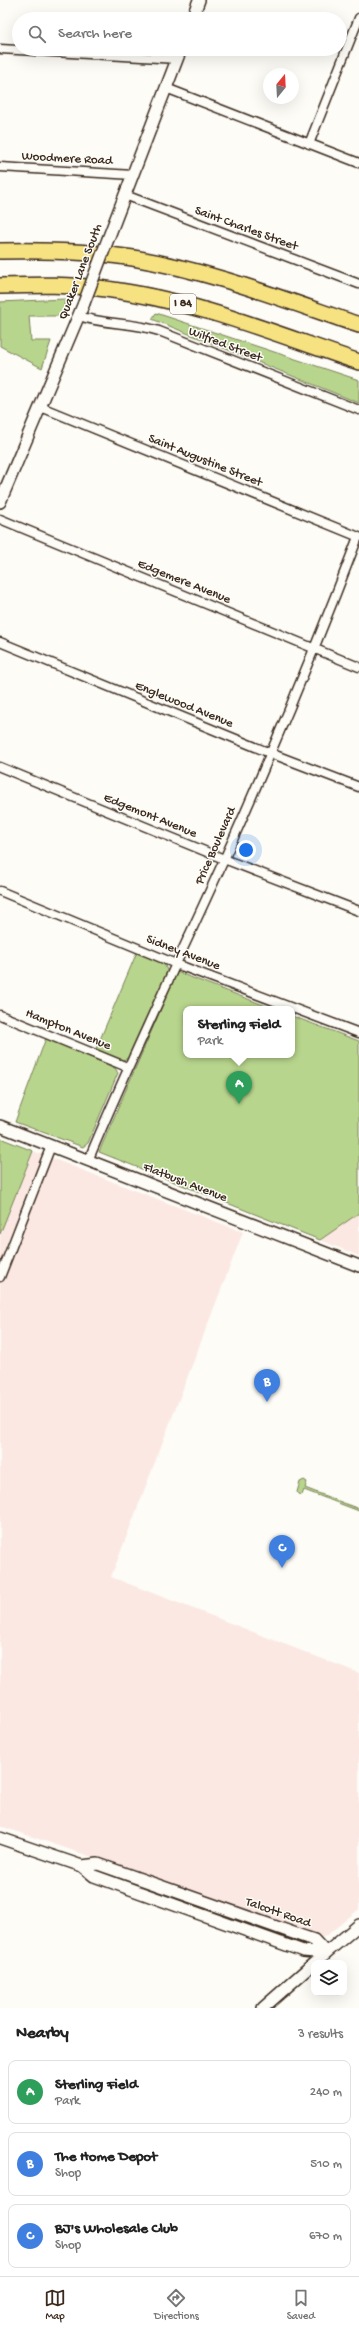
<!DOCTYPE html>
<style>
body{margin:0;font-family:"Gochi Hand",sans-serif;background:#f2f2f2;color:#222}
.controls{position:absolute;right:12px;bottom:12px;display:grid;overflow:hidden;border-radius:8px;box-shadow:0 4px 16px #0002}
.controls button{width:36px;height:36px;display:grid;place-items:center;padding:0;border:0;border-bottom:1px solid #e0e0e0;background:#fff;color:#222;font:20px sans-serif}
.compass{position:absolute;left:263px;top:68px;width:36px;height:36px;border-radius:50%;background:#fff;box-shadow:0 4px 16px #0002;rotate:18deg}
.you{position:absolute;left:246px;top:850px;width:14px;height:14px;margin:-10px;border:3px solid #fff;border-radius:50%;background:#1a73e8;box-shadow:0 0 0 6px #1a73e833}
.badge{display:grid;place-items:center;width:26px;height:26px;border-radius:50%;background:#3b2a1e;color:#fff;font-size:13px;font-weight:700}
.pin{position:absolute;translate:-50% -33px;filter:drop-shadow(0 1px 2px #0008)}
.pin::after{content:'';position:absolute;top:21px;width:14px;height:12px;background:inherit;clip-path:polygon(0 0,100% 0,50% 100%)}
.popup{position:absolute;left:183px;top:1006px;width:112px;height:52px;box-sizing:border-box;display:grid;place-content:center;border-radius:8px;background:#fff;filter:drop-shadow(0 1px 3px #0005);font-size:13px;white-space:nowrap;color:#767676}
.popup b{font-size:15px;color:#222}
.popup::after{content:'';position:absolute;left:50%;top:100%;margin-left:-8px;border:8px solid transparent;border-top-color:#fff}
.list{margin:0;padding:0;list-style:none}
h2{display:flex;justify-content:space-between;align-items:center;height:52px;margin:0;padding:0 16px;font-size:17px}
h2 small{font-size:13px;font-weight:400;color:#767676}
.list li{display:grid;grid-template-columns:26px 1fr auto;gap:12px;align-items:center;box-sizing:border-box;height:64px;margin:0 8px 8px;padding:0 8px;border:1px solid #e0e0e0;border-radius:8px}
.list b{display:block;font-size:15px;white-space:nowrap}
.list p{margin:0;font-size:13px;white-space:nowrap;color:#767676}
.list em{font-size:13px;font-style:normal;color:#767676}
.icon{flex:none;width:22px;height:22px;fill:none;stroke:currentColor;stroke-width:2;stroke-linecap:round;stroke-linejoin:round}
.map{position:relative;flex:none;width:359px;height:2008px;overflow:hidden}
.search{position:absolute;background:#fff;box-shadow:0 4px 16px #0002;left:12px;right:12px;top:12px;height:44px;display:flex;align-items:center;gap:10px;box-sizing:border-box;padding:0 14px;border-radius:22px;color:#767676;font-size:15px}
.sheet{height:268px;background:#fff}
nav{display:flex;justify-content:space-around;align-items:center;box-sizing:border-box;height:56px;border-top:1px solid #e0e0e0;background:#fff;font-size:11px;color:#767676}
nav a{display:grid;justify-items:center;gap:2px}
nav .on{color:#3b2a1e}
.map>svg:first-child{display:block}
.built{fill:#fbe8e3}
.green{fill:#b8d58d;stroke:#7a8056}
.lines{fill:none;stroke-linecap:round;stroke-linejoin:round}
.street-casing{stroke:#3b2a1e;stroke-width:11}
.secondary-casing{stroke:#3b2a1e;stroke-width:14}
.highway-casing{stroke:#3b2a1e;stroke-width:18}
.street{stroke:#fdfcf7;stroke-width:8}
.secondary{stroke:#fdfcf7;stroke-width:11}
.highway{stroke:#f7e281;stroke-width:15}
.secondary-bridge-casing{stroke:#3b2a1e;stroke-width:14;stroke-linecap:butt}
.secondary-bridge{stroke:#fdfcf7;stroke-width:11}
.labels{text-anchor:middle;dominant-baseline:central;stroke-width:3;stroke-linejoin:round;paint-order:stroke}
.shield{fill:#fdfcf7;stroke:#75695f;stroke-width:1}
.shield-label{font-size:12px;font-weight:bold;fill:#3b2a1e}
.street-label{font-size:13px;fill:#3b2a1e;stroke:#fdfcf7}
</style>
<div class="map">
<svg width="359" height="2008" viewBox="0 0 359 2008">
<rect width="100%" height="100%" fill="#fdfcf7"/>
<filter id="ink" filterUnits="userSpaceOnUse"><feTurbulence type="fractalNoise" baseFrequency=".025" numOctaves="2"/><feDisplacementMap in="SourceGraphic" scale="8" xChannelSelector="R" yChannelSelector="G"/><feConvolveMatrix kernelMatrix="1 2 1 2 8 2 1 2 1" color-interpolation-filters="sRGB"/></filter>
<g filter="url(#ink)">
<path class="built" d="M33,1151L243,1232L111,1577L359,1673V1909L326,1936L321,1938L169,1883L0,1826V1234Z
M359,1213V1256L320,1240Z"/>
<path class="green" d="M65,299L63,316H29L31,341H51L42,368L0,346V302Z
M156,313L359,380V403L152,319Z
M137,952L164,964L168,972L135,1047L129,1058L123,1060L96,1049Z
M177,972L274,1009H186V1055H292V1016L359,1041V1213L320,1240L99,1152Z
M46,1038L115,1068L118,1073L88,1143L83,1147L15,1122Z
M0,1138L33,1151L0,1234Z
M304,1480L307,1482L305,1488L359,1509V1511L304,1490L302,1495L298,1494L297,1492L300,1482Z"/>
<g class="lines">
<defs>
<path id="street" d="M0,49L177,59
M166,88L359,163
M309,144L359,18
M0,167L133,175
M125,195L359,284
M79,316C105,325 132,322 159,331L359,410
M41,407L359,537
M0,519L359,667
M0,642L270,753L359,787
M0,767L224,859L359,911
M0,891L176,964L359,1033
M0,1015L127,1067
M88,1161C130,1060 178,961 223,862C271,755 316,647 358,537
M0,1277L51,1146"/>
<path id="secondary" d="M192,19L199,0
M108,239L181,49
M0,502L84,303
M0,1126L359,1266
M0,1838L82,1866L94,1876L303,1951L326,1953
M82,1866L98,1864L302,1936L314,1940L326,1953
M321,1957L359,1925
M263,2008L314,1963"/>
<path id="highway" d="M0,251C45,250 89,251 133,258C211,271 285,300 359,325
M0,286C36,285 71,284 106,289C193,300 276,334 359,362"/>
</defs>
<use href="#street" class="street-casing"/>
<use href="#secondary" class="secondary-casing"/>
<use href="#highway" class="highway-casing"/>
<use href="#street" class="street"/>
<use href="#secondary" class="secondary"/>
<use href="#highway" class="highway"/>
<defs>
<path id="secondary-bridge" d="M84,303L108,239"/>
</defs>
<use href="#secondary-bridge" class="secondary-bridge-casing"/>
<use href="#secondary-bridge" class="secondary-bridge"/>
</g>
</g>
<g class="labels">
<rect class="shield" x="170" y="294" width="26" height="20" rx="3"/>
<g class="shield-label">
<text x="183" y="304">I 84</text>
</g>
<g class="street-label">
<text transform="translate(67 159) rotate(3)">Woodmere Road</text>
<text transform="translate(246 229) rotate(20)">Saint Charles Street</text>
<text transform="translate(81 272) rotate(-69)">Quaker Lane South</text>
<text transform="translate(225 345) rotate(21)">Wilfred Street</text>
<text transform="translate(205 461) rotate(22)">Saint Augustine Street</text>
<text transform="translate(184 582) rotate(22)">Edgemere Avenue</text>
<text transform="translate(184 705) rotate(22)">Englewood Avenue</text>
<text transform="translate(150 816) rotate(22)">Edgemont Avenue</text>
<text transform="translate(216 846) rotate(-66)">Price Boulevard</text>
<text transform="translate(183 953) rotate(21)">Sidney Avenue</text>
<text transform="translate(68 1030) rotate(22)">Hampton Avenue</text>
<text transform="translate(185 1183) rotate(21)">Flatbush Avenue</text>
<text transform="translate(278 1913) rotate(19)">Talcott Road</text>
</g>
</g>
</svg>
<div class="controls">
<button><svg class="icon" aria-label="layers" viewBox="0 0 24 24"><path d="M12 4l9 5-9 5-9-5zM3 14l9 5 9-5"/></svg></button>
</div>
<svg class="compass" viewBox="-18 -18 36 36"><path d="M0-13l5 13h-10z" fill="#e53935"/><path d="M0 13l5-13h-10z" fill="#767676"/></svg>
<div class="you"></div>
<div class="pin badge" style="left:239px;top:1104px;background:#2e9e5b">A</div>
<div class="popup"><b>Sterling Field</b>Park</div>
<div class="pin badge" style="left:267px;top:1402px;background:#3f7fe0">B</div>
<div class="pin badge" style="left:282px;top:1568px;background:#3f7fe0">C</div>
<div class="search"><svg class="icon" aria-label="search" viewBox="0 0 24 24"><circle cx="10" cy="10" r="6"/><path d="M15 15l6 6"/></svg>Search here</div>
</div>
<section class="sheet">
<h2>Nearby<small>3 results</small></h2>
<ul class="list">
<li><span class="badge" style="background:#2e9e5b">A</span><div><b>Sterling Field</b><p>Park</p></div><em>240 m</em></li>
<li><span class="badge" style="background:#3f7fe0">B</span><div><b>The Home Depot</b><p>Shop</p></div><em>510 m</em></li>
<li><span class="badge" style="background:#3f7fe0">C</span><div><b>BJ's Wholesale Club</b><p>Shop</p></div><em>670 m</em></li>
</ul>
</section>
<nav>
<a class="on"><svg class="icon" aria-label="map" viewBox="0 0 24 24"><path d="M3 6l6-2 6 2 6-2v14l-6 2-6-2-6 2zM9 4v14M15 6v14"/></svg>Map</a>
<a><svg class="icon" aria-label="directions" viewBox="0 0 24 24"><path d="M12 3l9 9-9 9-9-9zM9 14v-3h6M13 9l2 2-2 2"/></svg>Directions</a>
<a><svg class="icon" aria-label="saved" viewBox="0 0 24 24"><path d="M7 4h10v16l-5-4-5 4z"/></svg>Saved</a>
</nav>
